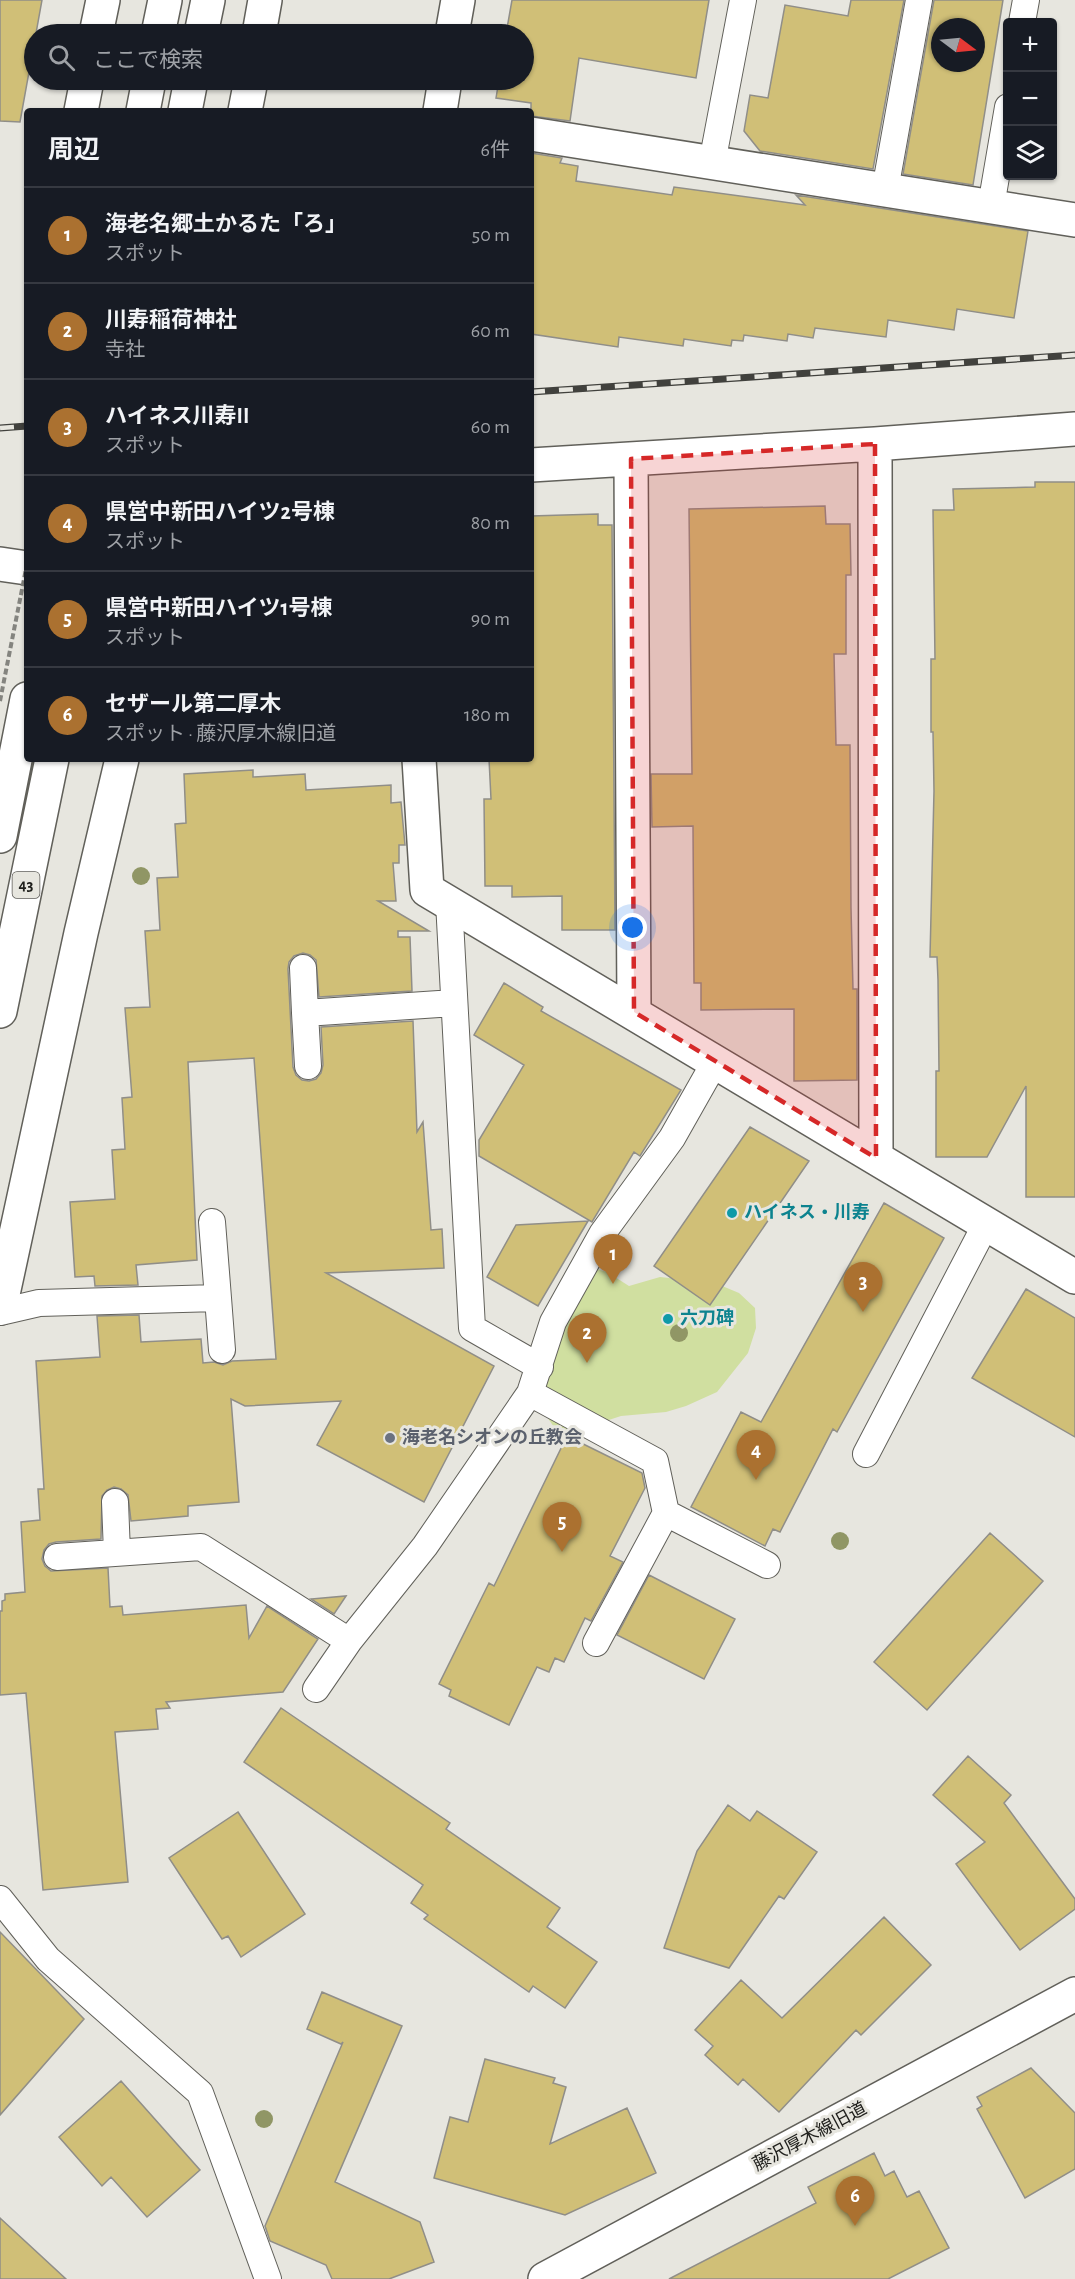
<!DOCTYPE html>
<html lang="ja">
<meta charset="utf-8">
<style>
body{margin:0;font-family:"Alegreya Sans","Noto Sans JP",sans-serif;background:#242831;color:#f1f3f6}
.controls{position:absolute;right:18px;top:18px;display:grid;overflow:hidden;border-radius:6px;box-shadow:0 2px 4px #0004}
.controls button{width:54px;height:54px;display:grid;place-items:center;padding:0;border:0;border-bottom:2px solid #363941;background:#171b24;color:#f1f3f6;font:30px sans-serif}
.compass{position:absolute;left:931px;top:18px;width:54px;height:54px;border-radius:50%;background:#171b24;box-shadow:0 2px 4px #0004;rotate:106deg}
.you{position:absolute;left:633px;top:928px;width:21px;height:21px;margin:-15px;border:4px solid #fff;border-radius:50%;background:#1a73e8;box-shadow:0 0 0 9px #1a73e833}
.badge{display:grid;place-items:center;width:39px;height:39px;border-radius:50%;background:#ab7130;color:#fff;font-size:20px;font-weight:700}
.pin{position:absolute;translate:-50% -50px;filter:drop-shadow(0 2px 3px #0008)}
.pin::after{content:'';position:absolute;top:32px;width:21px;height:18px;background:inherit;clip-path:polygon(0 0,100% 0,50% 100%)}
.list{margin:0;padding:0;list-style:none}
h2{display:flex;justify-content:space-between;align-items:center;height:78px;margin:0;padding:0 24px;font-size:26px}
h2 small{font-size:20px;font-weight:400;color:#9ea1a6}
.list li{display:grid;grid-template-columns:39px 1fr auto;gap:18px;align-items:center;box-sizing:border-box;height:96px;padding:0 24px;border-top:2px solid #363941}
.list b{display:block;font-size:22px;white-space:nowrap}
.list p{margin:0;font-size:20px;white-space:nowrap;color:#9ea1a6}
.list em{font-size:20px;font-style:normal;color:#9ea1a6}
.icon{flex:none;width:33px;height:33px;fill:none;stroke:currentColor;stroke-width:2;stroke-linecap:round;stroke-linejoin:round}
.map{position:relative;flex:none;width:1075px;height:2279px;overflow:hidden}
.search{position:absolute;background:#171b24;box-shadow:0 2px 4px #0004;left:24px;top:24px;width:510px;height:66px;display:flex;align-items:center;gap:15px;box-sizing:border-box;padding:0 21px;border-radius:33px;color:#9ea1a6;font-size:22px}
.panel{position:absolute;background:#171b24;box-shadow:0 2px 4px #0004;left:24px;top:108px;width:510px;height:654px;border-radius:6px}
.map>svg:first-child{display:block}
.green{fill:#d0dfa0}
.building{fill:#d0bf77;stroke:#908e88;stroke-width:1.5;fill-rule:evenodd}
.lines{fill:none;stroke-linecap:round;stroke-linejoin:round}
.lane-casing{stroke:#61605a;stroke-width:28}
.street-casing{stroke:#61605a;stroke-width:36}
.secondary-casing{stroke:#61605a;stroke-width:36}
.primary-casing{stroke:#61605a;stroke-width:36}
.lane{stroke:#fff;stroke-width:26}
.street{stroke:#fff;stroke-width:33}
.secondary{stroke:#fff;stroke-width:33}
.primary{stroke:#fff;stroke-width:33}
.rail-casing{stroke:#41413d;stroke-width:7}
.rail{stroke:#e7e6df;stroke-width:4.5;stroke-dasharray:14;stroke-linecap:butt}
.path-bridge{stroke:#84847f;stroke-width:4;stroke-dasharray:6 3;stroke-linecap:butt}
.tree{fill:#909665}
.marked{fill:#d62828;fill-opacity:0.2;stroke:#d62828;stroke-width:4.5;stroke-dasharray:12 8;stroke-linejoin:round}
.culture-dot{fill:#0f9aa8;stroke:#e7e6df;stroke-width:2}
.worship-dot{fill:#6b7280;stroke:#e7e6df;stroke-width:2}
.labels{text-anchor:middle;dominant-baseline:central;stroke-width:6;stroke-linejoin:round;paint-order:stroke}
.shield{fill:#e7e6df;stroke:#5c5b57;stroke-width:1.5}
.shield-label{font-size:16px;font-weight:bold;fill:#20201d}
.culture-label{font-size:18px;font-weight:bold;fill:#0d838f;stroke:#e7e6df;text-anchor:start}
.worship-label{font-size:18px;font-weight:bold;fill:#5b616d;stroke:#e7e6df;text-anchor:start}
.street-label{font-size:18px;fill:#20201d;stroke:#e7e6df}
</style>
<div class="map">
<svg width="1075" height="2279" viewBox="0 0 1075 2279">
<rect width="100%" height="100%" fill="#e7e6df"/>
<path class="green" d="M586,1266L607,1272L629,1286L660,1277L715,1283L739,1293L755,1308L756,1328L748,1353L717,1392L686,1406L666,1412L621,1416L569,1433L556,1430L530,1392Z"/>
<path class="building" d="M0,0H42L20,122L0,121Z
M512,0H709L696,78L579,58L570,121L531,116V103L496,98L499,80H524V34H506Z
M851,0H904L873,169L760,151L744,131L750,95L768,98L785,5L848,16Z
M934,0H1003L973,185L903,174ZM940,27H976V63H940Z
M531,153L562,158L560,163L578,166L576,181L672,195L674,187L805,205L796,195L1028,231L1014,318L957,309L954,330L888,320L886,337L815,328L813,338L788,334L787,341L744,335L743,341L732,340L731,346L684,339L683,346L619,337L618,347L531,334Z
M1035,482H1075V1197H1026V1086L987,1157H936V1071H939L938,980L937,957H930L934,791L933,732H931V659H935L933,510H954L953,489L1035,487Z
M825,506L826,524H850L851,575H846V654H834L836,745H850L851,908L853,989H857V1080L794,1081V1009L701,1010V983H694L693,826L652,827L651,774H692L689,509Z
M598,514V525H612L615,930H562V896L512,897V886H485L484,799H491L489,759H531V516Z
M253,770V777L305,774L306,790L391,785V803L401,802L405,845H399V863H393L396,901H378L429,931H398V937H410L412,991L319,997L316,960L310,955L303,953L294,956L289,962L288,969L293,1067L296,1075L302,1080L309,1081L316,1079L321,1073L323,1065L321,1027L413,1021L417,1132L423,1122L431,1230L442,1229L444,1268L326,1273L494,1366L424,1502L317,1445L341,1401L245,1406L231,1399L239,1502L188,1506V1516L131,1521L128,1495L121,1489L114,1487L107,1490L102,1496L101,1539L56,1542L49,1544L44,1550L42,1559L45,1566L51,1571L108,1568L110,1607L122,1606L123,1615L246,1605L249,1638L267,1606L318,1639L283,1692L166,1702L170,1708L156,1709L158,1729L115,1732L128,1882L43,1890L26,1693L0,1695V1611H2V1601L5,1600V1594L25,1592L21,1522L40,1520L38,1489H44L36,1361L100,1357L97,1316L139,1315L141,1342L201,1339L203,1363L214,1362L223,1365L232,1361L276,1359L254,1058L188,1062L197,1260L136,1265L138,1285L95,1286L94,1276L75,1277L70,1202L115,1199L112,1150L125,1149L122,1098L132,1097L125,1008L150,1007L145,931L160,930L157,878L178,877L175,824L186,823L184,774Z
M504,983L543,1007L541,1011L681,1090L640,1156L634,1152L592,1222L479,1156V1140L524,1065L474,1035Z
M750,1127L809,1161L710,1305L654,1266Z
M884,1203L944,1238L837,1432L833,1429L780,1532L773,1529L765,1546L691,1507L741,1412L761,1422Z
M588,1221L538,1306L487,1277L516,1225Z
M1026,1289L1075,1318V1437L972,1378Z
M567,1436L642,1473L645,1488L610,1556L623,1562L591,1621L585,1618L564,1662L555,1658L549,1672L537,1667L509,1725L449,1696L451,1690L439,1684L489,1583L494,1586Z
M990,1533L1043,1581L927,1710L874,1662Z
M649,1575L735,1619L704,1679L617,1635Z
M346,1596L334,1614L311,1599Z
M281,1708L450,1823L446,1829L560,1908L547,1927L597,1962L565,2008L533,1986L529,1992L424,1919L428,1915L411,1903L423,1885L244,1762Z
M968,1756L1011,1795L1004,1803L1075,1899V1909L1020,1950L956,1864L985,1842L933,1795Z
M728,1805L750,1821L757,1811L817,1852L784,1899L779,1896L729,1968L664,1948L697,1851Z
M238,1812L305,1914L241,1957L228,1936L222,1939L169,1858Z
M884,1917L931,1965L861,2035L856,2030L779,2112L743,2079L738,2085L705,2055L713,2046L695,2030L741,1980L782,2018Z
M0,1932L84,2019L0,2115Z
M322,1992L402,2026L335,2182L420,2222L434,2262L389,2279H332L326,2265L270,2241L265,2226L343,2042L341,2044L307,2029Z
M485,2059L555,2078L553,2083L566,2087L550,2144L627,2108L656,2173L565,2215L434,2178L450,2117L468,2122Z
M1031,2068L1075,2113V2169L1025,2198L977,2109L982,2106L977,2097Z
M121,2081L200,2170L147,2217L111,2177L102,2186L59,2137Z
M874,2153L885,2176L894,2171L907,2197L919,2191L949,2248L888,2279H669L816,2203L808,2187Z
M0,2218L66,2279H0Z"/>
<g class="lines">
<defs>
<path id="lane" d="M1022,22L1026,0
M712,163L743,0
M885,190L919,0
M991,206L1008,107
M449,902L472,1328L540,1367
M303,968L305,1013
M308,1066L305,1013L454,1003
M212,1222L218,1298
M0,1312L39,1303L218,1298L222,1350
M530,1393L655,1461L666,1513L596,1643
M866,1454L986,1224
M115,1502L117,1553
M666,1513L767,1565
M57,1557L201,1547L349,1641L425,1546L530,1393L553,1322L602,1234L672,1138L715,1062
M316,1689L349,1641
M0,1899L48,1959L200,2093L268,2279"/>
<path id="street" d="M96,34L103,0
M259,34L265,0
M452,34L458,0
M81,111L87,80
M245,111L251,80
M440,111L445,80
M531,134L1075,220
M875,444L876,1158
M631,459L634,1012
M531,465L875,444L1075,429
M0,564L27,568
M419,759L427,890L1075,1277
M0,1308L81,933L122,759"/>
<path id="secondary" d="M545,2279L1075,1994"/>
<path id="primary" d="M158,34L165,0
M201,34L208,0
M143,111L149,80
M185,111L191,80
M0,836L27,699
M0,1011L52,759"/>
</defs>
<use href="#lane" class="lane-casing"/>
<use href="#street" class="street-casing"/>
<use href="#secondary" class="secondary-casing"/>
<use href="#primary" class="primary-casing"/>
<use href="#lane" class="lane"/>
<use href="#street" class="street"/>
<use href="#secondary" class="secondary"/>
<use href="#primary" class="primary"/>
<defs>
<path id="rail" d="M531,392L1075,355
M0,428L27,426"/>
</defs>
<use href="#rail" class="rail-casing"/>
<use href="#rail" class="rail"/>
<path class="path-bridge" d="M0,701L27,564"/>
</g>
<g class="tree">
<circle cx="141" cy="876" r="9"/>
<circle cx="679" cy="1333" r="9"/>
<circle cx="840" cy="1541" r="9"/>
<circle cx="264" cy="2119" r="9"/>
</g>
<path class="marked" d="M875,444L876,1158L634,1012L631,459Z"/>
<g class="culture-dot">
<circle cx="732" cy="1213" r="6"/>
<circle cx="668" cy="1319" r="6"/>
</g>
<circle class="worship-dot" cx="390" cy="1438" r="6"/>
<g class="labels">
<rect class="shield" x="12.5" y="872" width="27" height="26" rx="4.5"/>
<g class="shield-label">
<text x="26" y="885">43</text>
</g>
<g class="culture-label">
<text x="744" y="1213">ハイネス・川寿</text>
<text x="680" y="1319">六刀碑</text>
</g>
<g class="worship-label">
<text x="402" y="1438">海老名シオンの丘教会</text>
</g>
<g class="street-label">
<text transform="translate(810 2137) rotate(-28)">藤沢厚木線旧道</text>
</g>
</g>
</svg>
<div class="controls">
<button>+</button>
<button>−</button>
<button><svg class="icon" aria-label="layers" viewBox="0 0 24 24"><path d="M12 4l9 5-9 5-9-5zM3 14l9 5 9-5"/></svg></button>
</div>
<svg class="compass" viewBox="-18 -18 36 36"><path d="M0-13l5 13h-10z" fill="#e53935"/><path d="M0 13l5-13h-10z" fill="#9ea1a6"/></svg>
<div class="you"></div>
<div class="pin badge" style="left:613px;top:1284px">1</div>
<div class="pin badge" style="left:587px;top:1363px">2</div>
<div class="pin badge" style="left:863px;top:1312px">3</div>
<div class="pin badge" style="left:756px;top:1480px">4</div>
<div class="pin badge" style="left:562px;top:1552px">5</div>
<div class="pin badge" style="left:855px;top:2226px">6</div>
<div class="search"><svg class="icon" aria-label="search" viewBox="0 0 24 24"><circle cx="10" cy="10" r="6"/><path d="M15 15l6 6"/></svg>ここで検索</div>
<section class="panel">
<h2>周辺<small>6件</small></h2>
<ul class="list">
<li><span class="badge">1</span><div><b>海老名郷土かるた「ろ」</b><p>スポット</p></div><em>50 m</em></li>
<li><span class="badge">2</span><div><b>川寿稲荷神社</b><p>寺社</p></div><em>60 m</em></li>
<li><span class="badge">3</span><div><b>ハイネス川寿II</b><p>スポット</p></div><em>60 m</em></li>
<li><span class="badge">4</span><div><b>県営中新田ハイツ2号棟</b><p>スポット</p></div><em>80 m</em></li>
<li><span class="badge">5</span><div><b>県営中新田ハイツ1号棟</b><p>スポット</p></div><em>90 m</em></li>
<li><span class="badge">6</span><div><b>セザール第二厚木</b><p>スポット · 藤沢厚木線旧道</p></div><em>180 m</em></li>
</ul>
</section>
</div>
